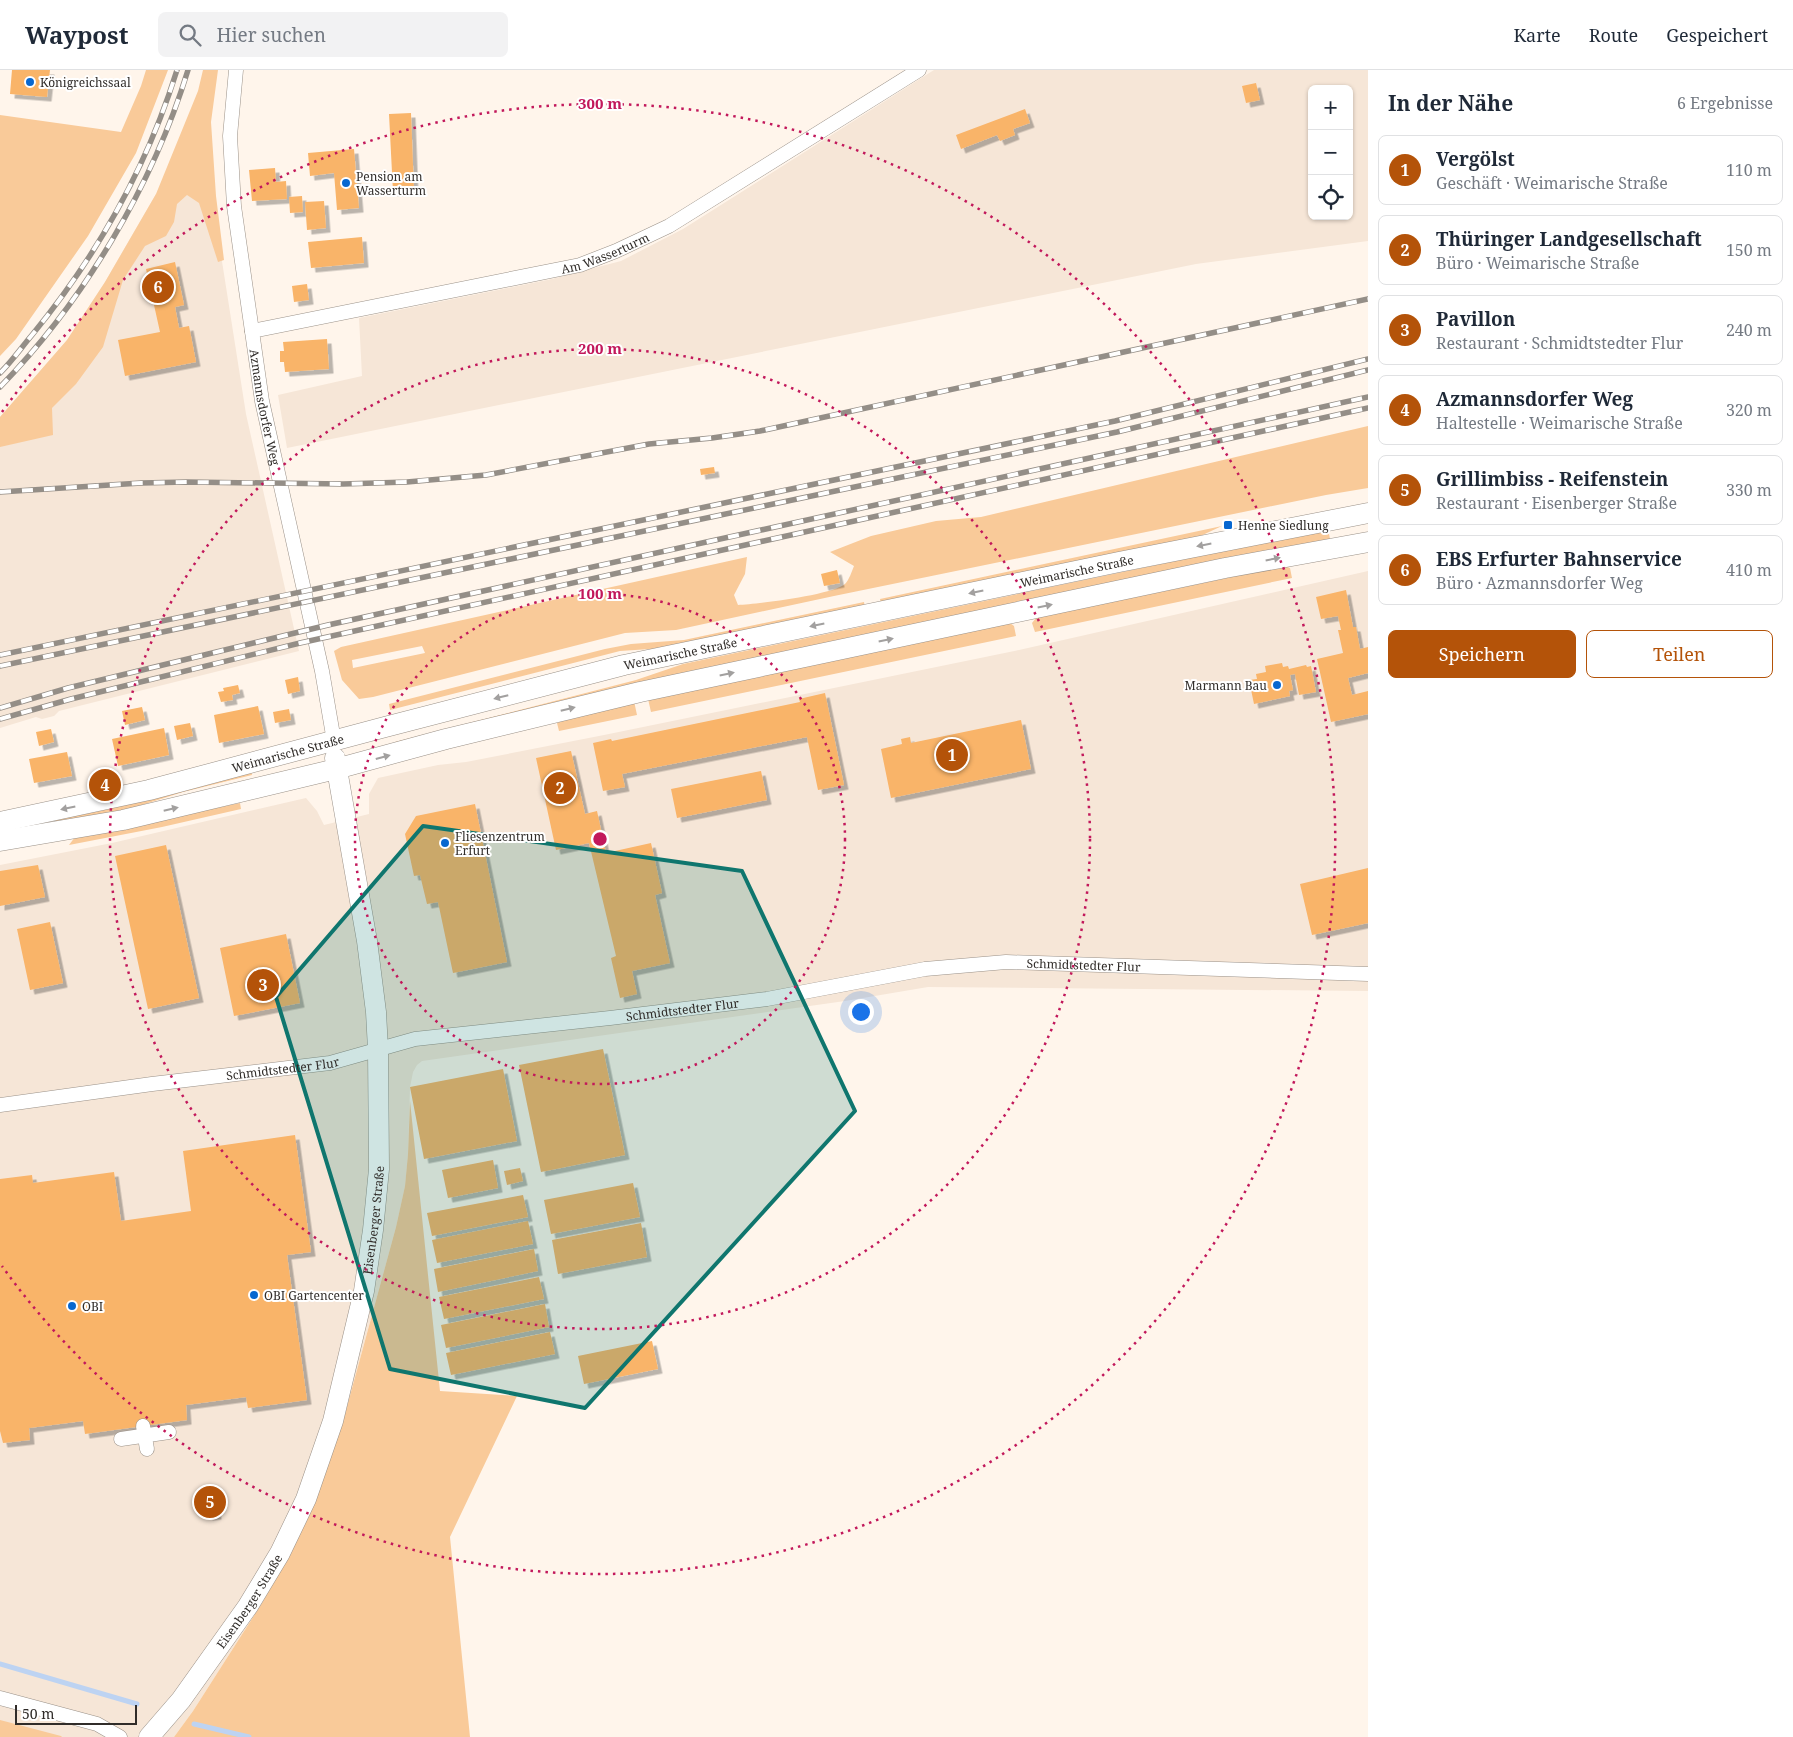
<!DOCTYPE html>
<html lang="de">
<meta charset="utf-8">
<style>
body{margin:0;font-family:"Noto Serif",serif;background:#f2f2f3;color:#1f2937}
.controls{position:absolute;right:15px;top:15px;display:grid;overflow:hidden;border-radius:8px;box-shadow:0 1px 4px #0004}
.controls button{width:45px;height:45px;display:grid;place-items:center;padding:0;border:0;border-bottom:1px solid #e0e1e3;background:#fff;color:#1f2937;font:25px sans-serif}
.scale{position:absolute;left:15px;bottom:12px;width:122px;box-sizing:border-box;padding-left:5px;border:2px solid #302c29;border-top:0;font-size:14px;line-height:18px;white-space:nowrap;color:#302c29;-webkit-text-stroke:4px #fff;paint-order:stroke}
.you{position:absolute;left:860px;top:941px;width:18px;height:18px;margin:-12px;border:4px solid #fff;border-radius:50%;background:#1a73e8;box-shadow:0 0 0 8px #1a73e833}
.badge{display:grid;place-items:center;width:32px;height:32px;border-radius:50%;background:#b45309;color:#fff;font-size:16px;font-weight:700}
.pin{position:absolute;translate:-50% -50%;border:2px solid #fff;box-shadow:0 1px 5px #0006}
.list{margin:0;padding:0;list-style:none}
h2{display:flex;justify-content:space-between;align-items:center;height:65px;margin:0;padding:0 20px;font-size:21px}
h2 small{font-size:16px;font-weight:400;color:#747a83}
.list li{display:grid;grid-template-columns:32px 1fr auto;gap:15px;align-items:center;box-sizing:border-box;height:70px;margin:0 10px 10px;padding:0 10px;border:1px solid #e0e1e3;border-radius:8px}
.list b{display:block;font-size:19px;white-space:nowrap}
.list p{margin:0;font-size:16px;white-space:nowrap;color:#747a83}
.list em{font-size:16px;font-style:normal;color:#747a83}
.actions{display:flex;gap:10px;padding:15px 20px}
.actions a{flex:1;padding:11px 0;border:1px solid #b45309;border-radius:8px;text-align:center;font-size:18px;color:#b45309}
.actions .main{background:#b45309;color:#fff}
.icon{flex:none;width:28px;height:28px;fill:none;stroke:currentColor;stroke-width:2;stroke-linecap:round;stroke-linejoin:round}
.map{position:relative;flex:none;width:1368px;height:1667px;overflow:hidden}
header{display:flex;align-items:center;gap:30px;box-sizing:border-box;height:70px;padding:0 25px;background:#fff;border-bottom:1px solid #e0e1e3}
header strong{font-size:24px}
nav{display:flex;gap:28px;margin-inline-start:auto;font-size:18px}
.search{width:350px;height:45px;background:#f2f2f3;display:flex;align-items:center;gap:12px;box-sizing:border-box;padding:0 18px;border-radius:8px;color:#747a83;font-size:19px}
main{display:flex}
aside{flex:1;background:#fff}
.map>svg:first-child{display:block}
.built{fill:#f6e6d7;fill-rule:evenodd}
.green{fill:#f9ca99;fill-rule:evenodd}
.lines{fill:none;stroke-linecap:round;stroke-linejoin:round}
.stream{stroke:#bdd3f2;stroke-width:5}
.building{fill:#f9b469;filter:url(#shadow)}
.street-casing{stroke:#9a9188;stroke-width:15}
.secondary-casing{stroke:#9a9188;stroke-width:21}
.street{stroke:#fff;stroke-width:14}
.secondary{stroke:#fff;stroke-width:20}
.rail-casing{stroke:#948e87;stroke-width:5.5}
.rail{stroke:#fff;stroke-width:4;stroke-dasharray:11;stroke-linecap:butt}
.oneway{fill:#a2a09f}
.marked{fill:#0f766e;fill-opacity:0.2;stroke:#0f766e;stroke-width:4;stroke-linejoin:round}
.ring{fill:none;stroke:#c2185b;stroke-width:2.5;stroke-dasharray:2.5 5}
.poi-dot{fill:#0767d0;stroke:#fff;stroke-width:2}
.labels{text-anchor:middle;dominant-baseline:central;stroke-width:4;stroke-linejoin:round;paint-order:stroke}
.poi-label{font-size:12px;fill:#302c29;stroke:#fff;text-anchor:start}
.street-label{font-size:12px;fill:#302c29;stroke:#fff}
.centre{fill:#c2185b;stroke:#fff;stroke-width:2.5}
.ring-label{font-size:15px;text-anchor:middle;font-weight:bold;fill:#c2185b;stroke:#fff;stroke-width:4;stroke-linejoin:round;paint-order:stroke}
</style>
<header>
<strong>Waypost</strong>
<div class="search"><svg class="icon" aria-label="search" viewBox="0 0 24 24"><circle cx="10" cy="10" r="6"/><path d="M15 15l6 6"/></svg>Hier suchen</div>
<nav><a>Karte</a><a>Route</a><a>Gespeichert</a></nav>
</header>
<main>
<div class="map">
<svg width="1368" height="1667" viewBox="0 0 1368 1667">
<defs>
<filter id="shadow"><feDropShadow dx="4.5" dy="4.5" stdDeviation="0" flood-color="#0004"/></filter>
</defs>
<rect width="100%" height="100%" fill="#fff5eb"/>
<path class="built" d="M934,0H1368V171L1196,194L287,378L278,325L362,306L359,248L552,209L621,191L683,159ZM1312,19H1349V146H1312Z
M210,115L246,344L299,581L59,641L54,646L42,649L36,647L0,658V347L67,270L105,212L156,124Z
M1368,501V921L928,917L845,931L422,991L417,995L413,1002L410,1017L408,1084L405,1116L396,1157L345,1344L319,1421L302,1460L262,1533L193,1641L174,1667H0V795L112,773L306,728L317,741L324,755L369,744V724L378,708L438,695L466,692L604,665L1019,580Z"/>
<path class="green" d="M146,0H168L136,83L88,166L16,269L0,286V45L121,62L141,16Z
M203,0H218L211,52L216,126L224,190L218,192L199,133L187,125L177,134L174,152L166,166L145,176L123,210L103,277L76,314L52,338L53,365L0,377V347L67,270L105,212L156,124L198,21Z
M1368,356V418L1326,425L834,526L676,560L625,563L373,627L359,629L342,610L334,581L341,577L747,487L745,504L734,525L738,535C758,534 832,525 845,514C849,510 852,501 854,496L830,482L871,466L936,451L981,447ZM422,576L425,583L353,598L352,590Z
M1222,456L1194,469L881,534L880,529Z
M1328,459L1330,469L396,675L395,672L636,610L683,594Z
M1284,496L1290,498L1292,508L1035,562L1032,553L1036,548Z
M864,532L865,538L665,578L620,581L390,640L389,634L605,579L631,574L684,570Z
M1010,553L1014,556L1016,566L651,642L648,629Z
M634,631L637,645L559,661L557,653L571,647Z
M251,701L252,705L183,722L126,740L55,754L54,750L109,739Z
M240,733L241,739L162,757L69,775L75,767Z
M410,1031L440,1321L517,1326L450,1467L470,1667H174L193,1641L262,1533L302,1460L319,1421L345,1344L396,1157L405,1116L408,1084Z
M0,1650L61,1666L62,1667H0Z"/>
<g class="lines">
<path class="stream" d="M0,1594L137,1634
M194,1654L249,1667"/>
</g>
<path class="building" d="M12,0H50L47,27L10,24Z
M1256,13L1260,30L1246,33L1242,16Z
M1025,39L1030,53L1013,59L1015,65L1000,71L997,65L961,79L956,65Z
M411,43L414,121L393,122L389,44Z
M354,79L359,138L337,140L334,103L310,106L308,83Z
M275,98L276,112L286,111L287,129L252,131L249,100Z
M302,126L303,142L290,143L289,127Z
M324,131L326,158L307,160L305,132Z
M362,167L364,193L311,198L308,172Z
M175,192L184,235L175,237L179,258L189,256L196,292L125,306L118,270L160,262L146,199Z
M307,214L309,230L294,232L292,216Z
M327,269L329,299L285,302L284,292H280V281H284L283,272Z
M714,397L715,403L701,405L700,399Z
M837,500L840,513L824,516L821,504Z
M1346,520L1353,557H1356L1360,579L1368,577V603L1348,608L1352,625L1368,621V644L1331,652L1317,589L1343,583L1338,560H1341L1338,546L1321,549L1316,527Z
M1282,593L1283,597L1288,596L1289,599L1306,595L1307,597L1311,596L1316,622L1299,625L1295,604L1290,605L1293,620L1289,621L1290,626L1254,634L1249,610L1257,609L1256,604L1266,602L1265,596Z
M298,607L300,621L288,624L285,610Z
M238,615L240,623L232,625L233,630L221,632L218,622L224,621L223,618Z
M825,623L844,715L818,720L807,667L622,704L625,717L603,721L593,673L611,669L612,671L800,632L799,629Z
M258,636L264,664L219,673L214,645Z
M142,637L145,650L125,655L122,641Z
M289,639L291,650L275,653L273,642Z
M1021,650L1031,699L891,728L881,679L902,674L901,669L910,667L911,673Z
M190,653L193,666L177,670L174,656Z
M164,658L169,685L118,696L112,669Z
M51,659L54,672L39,676L36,662Z
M571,681L585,744L597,741L606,783L651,773L662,823L655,825L670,893L632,901L637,924L620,928L611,888L616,886L589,773L556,780L536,688Z
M67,682L72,706L34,713L29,689Z
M761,701L767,730L677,748L671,719Z
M475,734L507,892L453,903L438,832L427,834L420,805L414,806L405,764L416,746Z
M166,775L199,928L148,939L115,786Z
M38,795L45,827L0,836V801Z
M1368,798V853L1312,865L1300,814Z
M50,852L63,913L30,920L17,859Z
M286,864L300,933L234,946L220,878Z
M603,979L625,1085L541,1102L519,995Z
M503,999L517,1071L424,1089L410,1017Z
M295,1065L311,1182L287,1185L307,1330L248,1338L246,1327L186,1335L187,1350L85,1364L83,1351L29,1358L30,1370L3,1373L0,1361V1109L32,1105L33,1113L114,1102L121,1151L191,1141L183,1081Z
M493,1090L498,1118L448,1128L442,1100Z
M520,1098L523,1111L507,1115L504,1101Z
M633,1113L640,1147L551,1164L544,1130Z
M523,1125L528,1147L432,1166L427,1143Z
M528,1151L533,1174L437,1193L432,1170Z
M641,1153L647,1187L558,1204L552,1170Z
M534,1179L538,1201L438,1222L434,1199Z
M539,1207L544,1229L444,1249L439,1227Z
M545,1234L549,1257L446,1278L441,1255Z
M550,1262L555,1284L451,1305L446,1283Z
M652,1271L658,1299L584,1314L578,1286Z
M214,1426L217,1445L208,1446L206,1427Z"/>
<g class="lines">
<defs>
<g id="street">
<path id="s1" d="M236,0L230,66L234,136L262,331L322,601L334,671"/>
<path id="s2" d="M252,261L580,195L616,181L669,156L919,0"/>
<path id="s3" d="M0,1035L152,1014L330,993L415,969L610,948L767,929L925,899L1006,892L1368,904"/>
<path d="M143,1356L147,1379"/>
<path d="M121,1369L169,1362"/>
<path d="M0,1628L97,1654L120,1667"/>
</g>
<g id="secondary">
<path id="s4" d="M0,752L149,720L385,657L624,595L1119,492L1368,443"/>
<path d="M0,771L123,750L336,699L446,669L640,622L1225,498L1368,472"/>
<path id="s5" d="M149,1667L181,1630L248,1536L280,1483L306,1429L333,1351L364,1221L373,1160L379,1099L378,979L376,942L367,871L335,688"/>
</g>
</defs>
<use href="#street" class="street-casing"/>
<use href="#secondary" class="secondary-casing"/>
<use href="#street" class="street"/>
<use href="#secondary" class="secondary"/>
<defs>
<path id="rail" d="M0,303C12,291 21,278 32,265C96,187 147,97 177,0
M0,317C84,231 153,115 188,0
M0,422L141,413L187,412L343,414L407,412L486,405L649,374L712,368L760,361L1368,229
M0,585L1115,351L1368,289
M0,596L1117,362L1368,300
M0,638L68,618L328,555L1368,327
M0,649L71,629L300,573L1368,338"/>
</defs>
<use href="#rail" class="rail-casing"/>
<use href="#rail" class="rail"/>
</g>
<defs><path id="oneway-solid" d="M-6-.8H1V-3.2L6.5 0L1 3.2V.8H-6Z" transform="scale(1.25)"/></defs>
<g class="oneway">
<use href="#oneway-solid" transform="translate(1204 475) rotate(169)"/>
<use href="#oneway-solid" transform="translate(1273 489) rotate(-11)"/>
<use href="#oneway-solid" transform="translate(976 522) rotate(168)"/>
<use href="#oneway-solid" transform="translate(1045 536) rotate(-12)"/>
<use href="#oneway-solid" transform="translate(817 555) rotate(168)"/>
<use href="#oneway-solid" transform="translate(886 570) rotate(-12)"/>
<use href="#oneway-solid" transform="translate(727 604) rotate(-12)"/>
<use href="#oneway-solid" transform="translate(501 627) rotate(166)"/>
<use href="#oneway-solid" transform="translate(568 639) rotate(-14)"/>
<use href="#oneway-solid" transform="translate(383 687) rotate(-15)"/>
<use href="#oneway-solid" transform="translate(68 738) rotate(168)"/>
<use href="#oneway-solid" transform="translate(171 739) rotate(-13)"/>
</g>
<path class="marked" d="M423,756L742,801L855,1041L585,1338L390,1299L276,927Z"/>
<g class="ring">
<circle cx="600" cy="769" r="245"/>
<circle cx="600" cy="769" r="490"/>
<path d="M2 342A735 735 0 1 1 2 1196"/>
</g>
<g class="poi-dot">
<circle cx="30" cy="12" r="5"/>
<circle cx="346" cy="113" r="5"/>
<rect x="1223" y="450" width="10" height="10" rx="2.5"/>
<circle cx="1277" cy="615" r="5"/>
<circle cx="445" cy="773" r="5"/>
<circle cx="254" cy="1225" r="5"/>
<circle cx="72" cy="1236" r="5"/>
</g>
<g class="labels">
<g class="poi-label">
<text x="40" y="12">Königreichssaal</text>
<text x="356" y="106">Pension am<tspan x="356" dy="14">Wasserturm</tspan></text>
<text x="1238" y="455">Henne Siedlung</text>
<text x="1267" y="615" text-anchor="end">Marmann Bau</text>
<text x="455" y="766">Fliesenzentrum<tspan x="455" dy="14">Erfurt</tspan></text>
<text x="264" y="1225">OBI Gartencenter</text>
<text x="82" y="1236">OBI</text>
</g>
<g class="street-label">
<text stroke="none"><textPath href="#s2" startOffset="362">Am Wasserturm</textPath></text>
<text stroke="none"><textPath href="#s1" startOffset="340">Azmannsdorfer Weg</textPath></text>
<text stroke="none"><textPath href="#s4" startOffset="1106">Weimarische Straße</textPath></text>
<text stroke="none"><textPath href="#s4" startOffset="701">Weimarische Straße</textPath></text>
<text stroke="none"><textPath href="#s4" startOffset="296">Weimarische Straße</textPath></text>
<text stroke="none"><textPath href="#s3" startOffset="1095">Schmidtstedter Flur</textPath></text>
<text stroke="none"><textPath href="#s3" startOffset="690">Schmidtstedter Flur</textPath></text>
<text stroke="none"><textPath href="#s3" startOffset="285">Schmidtstedter Flur</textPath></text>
<text stroke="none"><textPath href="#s5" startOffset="574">Eisenberger Straße</textPath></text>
<text stroke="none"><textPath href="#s5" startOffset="169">Eisenberger Straße</textPath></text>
</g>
</g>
<circle cx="600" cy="769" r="8" class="centre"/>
<g class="ring-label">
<text x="600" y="39">300 m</text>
<text x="600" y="284">200 m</text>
<text x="600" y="529">100 m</text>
</g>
</svg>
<div class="controls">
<button>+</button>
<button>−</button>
<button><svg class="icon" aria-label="locate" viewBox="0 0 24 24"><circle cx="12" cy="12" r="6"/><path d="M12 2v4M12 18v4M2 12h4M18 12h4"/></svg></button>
</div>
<div class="scale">50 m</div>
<div class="you"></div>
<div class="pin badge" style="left:952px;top:685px">1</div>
<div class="pin badge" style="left:560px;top:718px">2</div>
<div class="pin badge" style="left:263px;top:915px">3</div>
<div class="pin badge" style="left:105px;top:715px">4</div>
<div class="pin badge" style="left:210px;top:1432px">5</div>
<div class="pin badge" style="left:158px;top:217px">6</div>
</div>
<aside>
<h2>In der Nähe<small>6 Ergebnisse</small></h2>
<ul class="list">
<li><span class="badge">1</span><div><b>Vergölst</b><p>Geschäft · Weimarische Straße</p></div><em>110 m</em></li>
<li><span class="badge">2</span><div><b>Thüringer Landgesellschaft</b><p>Büro · Weimarische Straße</p></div><em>150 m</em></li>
<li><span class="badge">3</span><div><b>Pavillon</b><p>Restaurant · Schmidtstedter Flur</p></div><em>240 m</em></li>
<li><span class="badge">4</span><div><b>Azmannsdorfer Weg</b><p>Haltestelle · Weimarische Straße</p></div><em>320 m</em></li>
<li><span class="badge">5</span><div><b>Grillimbiss - Reifenstein</b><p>Restaurant · Eisenberger Straße</p></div><em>330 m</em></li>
<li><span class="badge">6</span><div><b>EBS Erfurter Bahnservice</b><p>Büro · Azmannsdorfer Weg</p></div><em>410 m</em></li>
</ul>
<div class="actions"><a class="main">Speichern</a><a>Teilen</a></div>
</aside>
</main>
